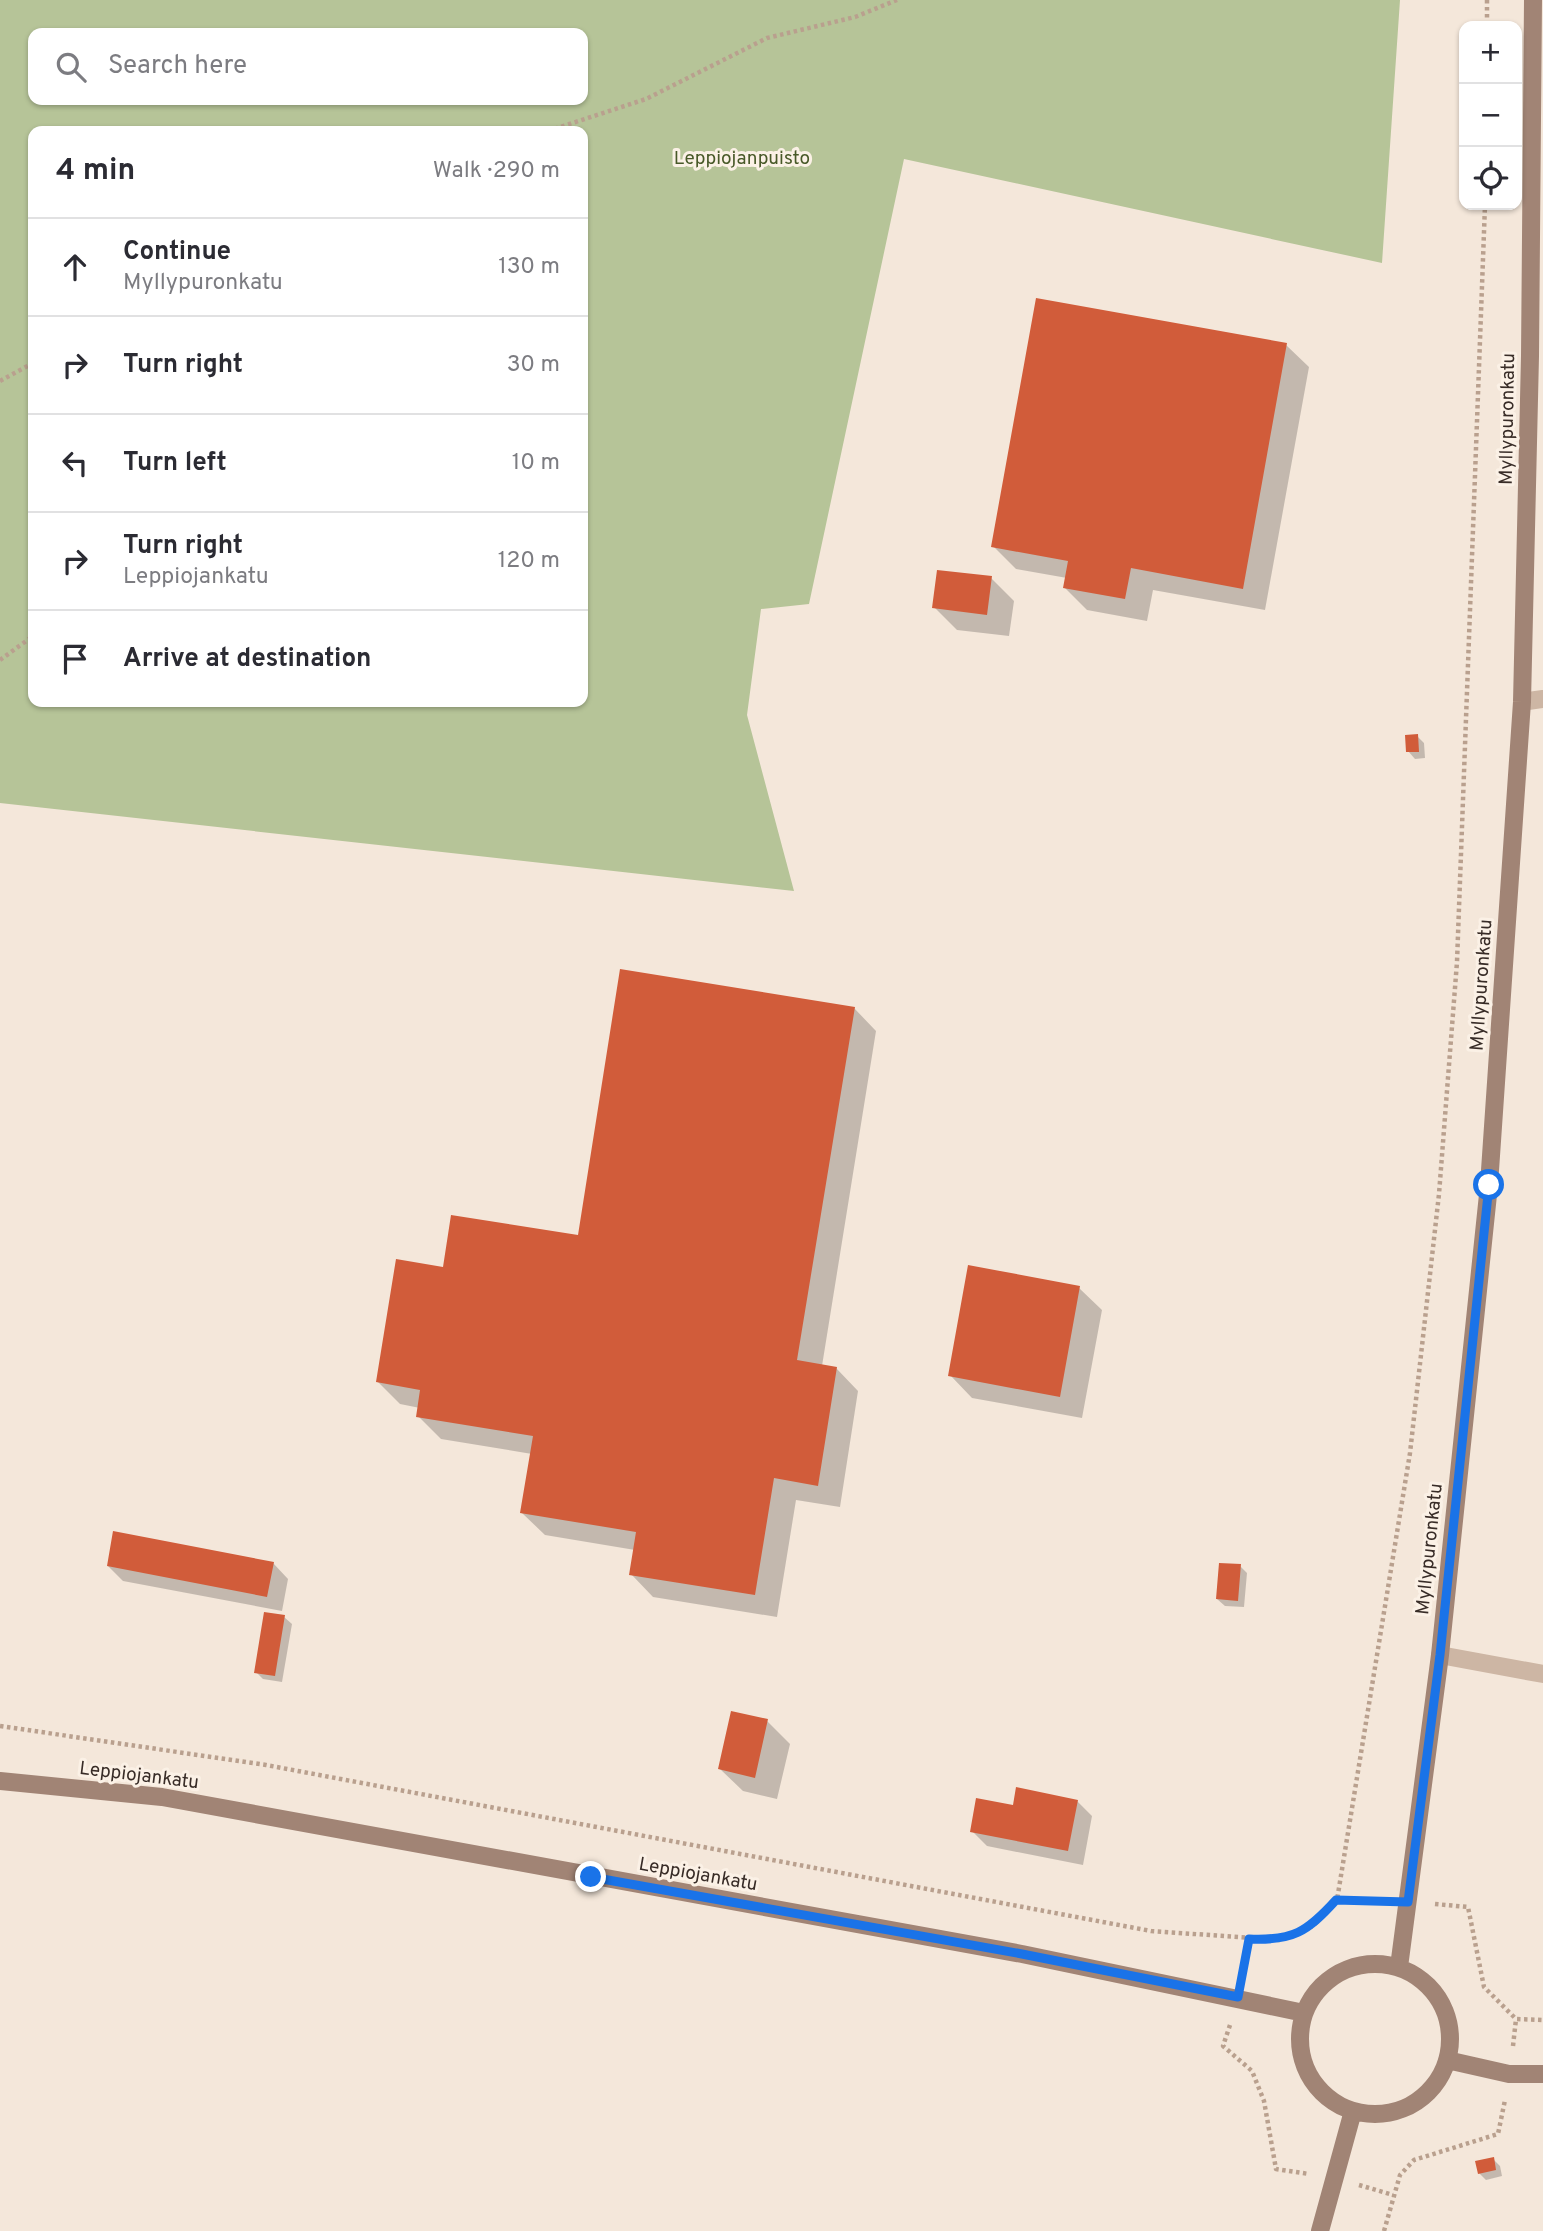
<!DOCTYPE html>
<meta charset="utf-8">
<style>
body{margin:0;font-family:Overpass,sans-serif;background:#f7f7f7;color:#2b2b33}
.controls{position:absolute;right:21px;top:21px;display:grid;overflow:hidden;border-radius:14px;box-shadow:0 2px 5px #0004}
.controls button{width:63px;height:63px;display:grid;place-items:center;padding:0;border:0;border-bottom:2px solid #e1e1e2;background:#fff;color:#2b2b33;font:35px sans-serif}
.stop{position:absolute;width:21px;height:21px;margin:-16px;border:5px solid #1a73e8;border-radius:50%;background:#fff}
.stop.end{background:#1a73e8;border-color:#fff;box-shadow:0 2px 7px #0008}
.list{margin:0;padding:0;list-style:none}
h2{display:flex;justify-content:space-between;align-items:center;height:91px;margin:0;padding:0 28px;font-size:30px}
h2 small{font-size:23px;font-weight:400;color:#7c7c81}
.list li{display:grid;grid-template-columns:46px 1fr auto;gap:21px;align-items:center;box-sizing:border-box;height:98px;padding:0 28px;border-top:2px solid #e1e1e2}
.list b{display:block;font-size:26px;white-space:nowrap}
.list p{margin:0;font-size:23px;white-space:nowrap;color:#7c7c81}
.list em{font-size:23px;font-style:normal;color:#7c7c81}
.icon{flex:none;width:38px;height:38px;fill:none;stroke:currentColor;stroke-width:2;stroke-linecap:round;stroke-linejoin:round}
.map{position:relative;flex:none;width:1543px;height:2231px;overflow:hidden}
.search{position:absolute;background:#fff;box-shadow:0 2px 5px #0004;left:28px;top:28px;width:560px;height:77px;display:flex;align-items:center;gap:18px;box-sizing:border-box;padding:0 24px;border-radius:14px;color:#7c7c81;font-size:26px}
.panel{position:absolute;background:#fff;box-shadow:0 2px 5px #0004;left:28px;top:126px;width:560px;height:581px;border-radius:14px}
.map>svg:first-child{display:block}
.green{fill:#b6c498;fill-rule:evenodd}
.shadow{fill:#0003}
.building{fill:#d15c3a}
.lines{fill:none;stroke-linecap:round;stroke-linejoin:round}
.path{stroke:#b9a08e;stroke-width:4.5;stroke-dasharray:3.5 3.5;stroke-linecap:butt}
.lane{stroke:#cdb6a4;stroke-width:18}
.secondary{stroke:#a18475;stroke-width:18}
.route{stroke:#1a73e8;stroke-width:9}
.labels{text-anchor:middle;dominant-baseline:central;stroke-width:6;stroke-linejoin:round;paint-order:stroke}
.park-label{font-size:19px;fill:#485928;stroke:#fbf1e6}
.street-label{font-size:19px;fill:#382c27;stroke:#fbf1e6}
</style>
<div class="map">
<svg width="1543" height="2231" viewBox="0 0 1543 2231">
<rect width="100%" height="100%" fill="#f4e7da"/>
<path class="green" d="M0,0H1400L1382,263L904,159L809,604L761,609L747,715L794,891L0,803ZM33,33H583V100H33ZM33,131H583V702H33Z"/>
<path class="shadow" d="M1286,345L1309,367L1265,610L1153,590L1147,621L1087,610L1065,588L1067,578L1016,569L993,546Z
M991,578L1014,601L1009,636L957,630L934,607Z
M1417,736L1424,743L1425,758L1415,759L1408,751Z
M854,1008L876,1031L822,1366L836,1368L858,1391L840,1507L796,1500L777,1617L653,1597L631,1574L635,1550L545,1535L522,1513L532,1454L441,1439L418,1416L420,1408L400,1404L378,1382L445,1269L579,1237Z
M1079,1288L1102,1310L1082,1418L972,1398L950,1375Z
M273,1563L288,1579L282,1611L123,1581L108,1566Z
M1240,1566L1247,1573L1244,1607L1225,1606L1217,1599Z
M284,1617L292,1624L282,1682L263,1679L256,1672Z
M767,1721L790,1744L777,1799L743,1791L720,1769Z
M1077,1801L1092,1816L1083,1865L987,1846L972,1831L1014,1807Z
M1493,2159L1500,2166L1502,2176L1486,2180L1479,2173Z"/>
<path class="building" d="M1036,298L1287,343L1243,589L1131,568L1125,599L1063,588L1068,561L991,547Z
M937,570L992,576L987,615L932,608Z
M1418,734L1419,752H1406L1405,735Z
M620,969L855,1007L797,1360L837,1367L818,1486L774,1478L755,1595L629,1575L636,1532L520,1513L533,1436L416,1417L420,1390L376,1382L396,1259L443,1267L451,1215L578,1235Z
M968,1265L1080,1286L1060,1397L948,1376Z
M113,1531L274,1562L267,1597L107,1566Z
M1219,1563L1241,1564L1238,1601L1216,1599Z
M264,1612L285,1615L275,1676L254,1673Z
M731,1711L768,1719L755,1778L718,1769Z
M1016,1787L1078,1800L1068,1851L970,1832L976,1798L1013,1805Z
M1494,2157L1496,2170L1478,2174L1475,2161Z"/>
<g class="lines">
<path class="path" d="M1487,0V26
M548,131L646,99L767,38L855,17L897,0
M0,381L33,363
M0,660L33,636
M0,1726L266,1765L1151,1931L1281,1940L1313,1926L1337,1900L1410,1453L1439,1194L1457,962L1485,205
M1337,1900L1381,1901
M1435,1904L1468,1907L1484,1987L1516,2019L1543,2020
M1243,1973L1249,1939
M1230,2025L1223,2046L1252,2071L1264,2101L1276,2169L1309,2174
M1513,2046L1516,2019
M1359,2185L1393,2195
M1384,2231L1400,2175L1414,2160L1498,2134L1505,2100"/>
<path class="lane" d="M1522,702L1543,699
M1440,1655L1543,1674"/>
<path class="secondary" d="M0,1781L162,1797L1022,1954L1304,2013
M1300 2039a75 75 0 1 1 150 0a75 75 0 1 1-150 0Z
M1399,1967L1440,1655L1489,1185L1522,702L1530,356L1533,0
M1447,2060L1509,2074H1543
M1320,2231L1353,2111"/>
</g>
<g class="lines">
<path class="route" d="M591,1877L1022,1954L1238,1997L1249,1939C1293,1941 1307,1932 1336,1900L1408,1902L1440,1655L1489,1185"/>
</g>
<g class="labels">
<g class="park-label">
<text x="742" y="159">Leppiojanpuisto</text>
</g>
<g class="street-label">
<text transform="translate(1508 419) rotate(-89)">Myllypuronkatu</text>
<text transform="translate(1482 985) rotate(-86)">Myllypuronkatu</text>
<text transform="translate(1430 1549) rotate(-84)">Myllypuronkatu</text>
<text transform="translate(139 1776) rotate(7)">Leppiojankatu</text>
<text transform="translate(698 1875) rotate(10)">Leppiojankatu</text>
</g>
</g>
</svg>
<div class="controls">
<button>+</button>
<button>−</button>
<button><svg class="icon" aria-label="locate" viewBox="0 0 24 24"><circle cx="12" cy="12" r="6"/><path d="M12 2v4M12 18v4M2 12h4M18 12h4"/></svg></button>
</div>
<div class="stop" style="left:1489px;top:1185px"></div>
<div class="stop end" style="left:591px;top:1877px"></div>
<div class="search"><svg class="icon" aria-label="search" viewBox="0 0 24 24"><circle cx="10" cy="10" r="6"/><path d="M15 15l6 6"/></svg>Search here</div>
<section class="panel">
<h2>4 min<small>Walk · 290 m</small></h2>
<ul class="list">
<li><svg class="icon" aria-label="ahead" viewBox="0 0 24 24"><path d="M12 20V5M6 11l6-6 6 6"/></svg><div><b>Continue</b><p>Myllypuronkatu</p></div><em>130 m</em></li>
<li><svg class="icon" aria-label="right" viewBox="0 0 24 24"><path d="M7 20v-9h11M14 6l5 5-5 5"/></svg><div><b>Turn right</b></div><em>30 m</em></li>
<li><svg class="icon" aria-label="left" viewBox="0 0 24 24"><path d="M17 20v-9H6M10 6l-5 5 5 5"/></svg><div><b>Turn left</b></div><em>10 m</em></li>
<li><svg class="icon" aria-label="right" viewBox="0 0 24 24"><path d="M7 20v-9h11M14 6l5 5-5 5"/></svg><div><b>Turn right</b><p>Leppiojankatu</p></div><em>120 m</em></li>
<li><svg class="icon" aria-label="arrive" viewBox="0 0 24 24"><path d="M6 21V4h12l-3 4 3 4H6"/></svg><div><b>Arrive at destination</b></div></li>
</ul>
</section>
</div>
